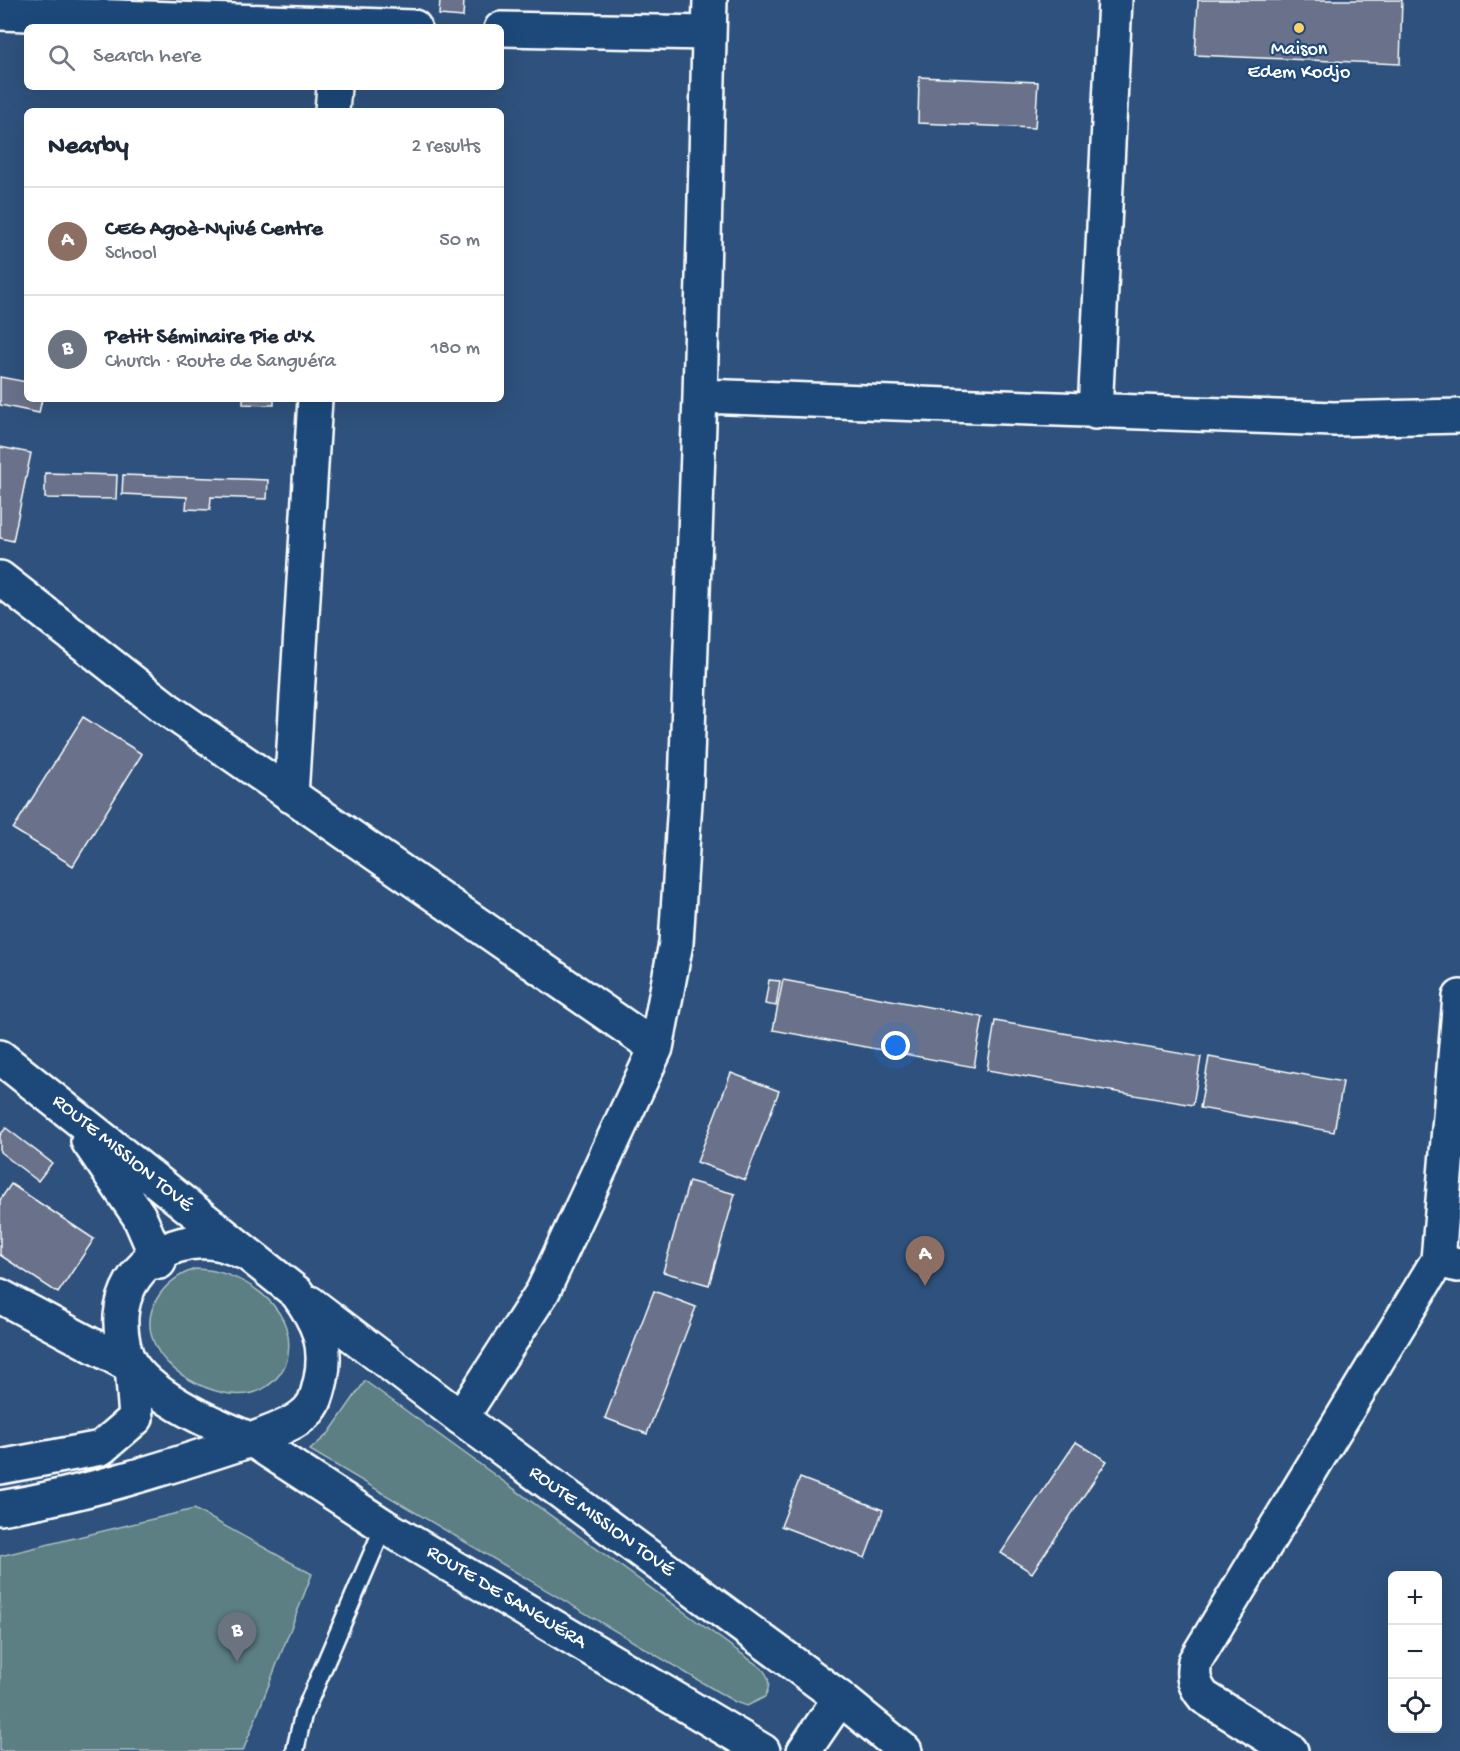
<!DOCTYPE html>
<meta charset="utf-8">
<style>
body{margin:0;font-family:"Gochi Hand",sans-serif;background:#f6f6f7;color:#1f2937}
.controls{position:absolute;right:18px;bottom:18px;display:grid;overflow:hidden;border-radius:9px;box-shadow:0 6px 24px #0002}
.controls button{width:54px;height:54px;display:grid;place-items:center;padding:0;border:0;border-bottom:2px solid #e0e1e3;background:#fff;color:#1f2937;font:30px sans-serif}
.you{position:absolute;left:896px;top:1046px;width:21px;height:21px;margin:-15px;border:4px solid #fff;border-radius:50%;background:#1a73e8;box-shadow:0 0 0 9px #1a73e833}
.badge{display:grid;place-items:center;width:39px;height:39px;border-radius:50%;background:#111827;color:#fff;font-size:20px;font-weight:700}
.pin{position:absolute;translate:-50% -50px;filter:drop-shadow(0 2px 3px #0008)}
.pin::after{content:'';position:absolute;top:32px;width:21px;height:18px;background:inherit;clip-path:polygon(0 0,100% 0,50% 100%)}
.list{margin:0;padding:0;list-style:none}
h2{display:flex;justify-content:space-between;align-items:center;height:78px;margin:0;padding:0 24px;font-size:26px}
h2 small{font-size:20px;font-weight:400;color:#747a83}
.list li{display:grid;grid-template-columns:39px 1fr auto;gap:18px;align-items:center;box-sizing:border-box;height:108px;padding:0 24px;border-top:2px solid #e0e1e3}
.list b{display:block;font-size:22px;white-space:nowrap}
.list p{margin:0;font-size:20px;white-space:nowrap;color:#747a83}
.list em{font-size:20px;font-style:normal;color:#747a83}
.icon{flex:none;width:33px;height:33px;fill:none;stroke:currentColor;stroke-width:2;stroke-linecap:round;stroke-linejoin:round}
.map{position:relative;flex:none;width:1460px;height:1751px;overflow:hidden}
.search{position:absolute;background:#fff;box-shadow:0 6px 24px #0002;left:24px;top:24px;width:480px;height:66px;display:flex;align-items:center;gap:15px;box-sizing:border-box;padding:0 21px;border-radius:9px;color:#747a83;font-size:22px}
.panel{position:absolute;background:#fff;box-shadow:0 6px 24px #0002;left:24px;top:108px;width:480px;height:294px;border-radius:9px}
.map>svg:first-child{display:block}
.green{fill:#5c7f84;stroke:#aebfc2;stroke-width:1.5}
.building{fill:#69728a;stroke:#fff;stroke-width:1.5}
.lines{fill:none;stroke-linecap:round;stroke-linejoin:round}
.lane-casing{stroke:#fff;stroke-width:21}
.street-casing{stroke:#fff;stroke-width:38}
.secondary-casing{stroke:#fff;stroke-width:38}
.lane{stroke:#1f4a7a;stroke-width:16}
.street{stroke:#1f4a7a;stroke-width:33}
.secondary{stroke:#1f4a7a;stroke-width:33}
.poi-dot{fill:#ffd166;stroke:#1f4a7a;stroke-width:2}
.labels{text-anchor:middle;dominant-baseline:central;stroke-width:4.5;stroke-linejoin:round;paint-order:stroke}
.poi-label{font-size:20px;fill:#fff;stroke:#1f4a7a}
.street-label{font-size:20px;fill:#fff;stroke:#1f4a7a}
</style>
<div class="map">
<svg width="1460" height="1751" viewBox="0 0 1460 1751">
<rect width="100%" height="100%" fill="#2e527d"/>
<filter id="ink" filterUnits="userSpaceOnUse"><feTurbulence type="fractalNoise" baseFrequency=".0167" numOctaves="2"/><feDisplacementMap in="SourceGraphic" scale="12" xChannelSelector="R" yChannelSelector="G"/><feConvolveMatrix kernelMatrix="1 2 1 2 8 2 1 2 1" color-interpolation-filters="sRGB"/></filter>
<g filter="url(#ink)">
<path class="green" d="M195,1269C239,1269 296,1305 288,1354C287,1367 277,1380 266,1387C235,1409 171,1379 156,1347C138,1312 163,1280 195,1269Z
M365,1381L760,1667C770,1675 771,1685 765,1697L747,1706L735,1702L310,1450L329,1433Z
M194,1509L312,1574L243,1751H0V1556Z"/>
<path class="building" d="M440,0H464L463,17L439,15Z
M1198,0H1402L1400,64L1195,55Z
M919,77L1038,82L1035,128L918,123Z
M0,377L27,382V399H42L39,413L0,405Z
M243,399H274V405L243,404Z
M0,447L31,453L13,541L0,538Z
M45,473L117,475L116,499L45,498Z
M123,475L268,480L267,499L211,497L210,510L186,509L187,497L122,494Z
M83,717L142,754L73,866L13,829Z
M769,980L780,981L776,1006L765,1004Z
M783,980L983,1017L974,1067L773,1030Z
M995,1021L1201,1057L1193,1105L987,1070Z
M1209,1057L1343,1082L1334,1132L1200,1108Z
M731,1073L779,1091L745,1180L697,1162Z
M6,1128L52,1163L38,1181L0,1152V1135Z
M689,1181L735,1194L709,1285L663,1272Z
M11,1184L94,1239L58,1293L0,1255V1200Z
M654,1291L696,1307L647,1434L605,1418Z
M1076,1442L1107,1461L1032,1573L1001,1553Z
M800,1478L883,1510L865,1558L781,1526Z"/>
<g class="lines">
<defs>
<path id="lane" d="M295,1751L303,1715L384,1526"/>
<path id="street" d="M0,13L414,27
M501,29L708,33
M332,111L334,87
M700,396L1334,419L1460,416
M1095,412L1115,0
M0,578L167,709L656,1048
M291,796L315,399
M1458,1265L1438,1260L1460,997
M461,1418L543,1291L656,1048L676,943L686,786L700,396L710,0
M1291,1751L1204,1697C1194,1685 1192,1676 1195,1661L1438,1260"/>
<path id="secondary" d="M0,1057L297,1293C318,1322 328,1344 321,1379C319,1387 317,1399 312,1406C300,1424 271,1431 252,1440C215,1425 156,1400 132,1366C124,1355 120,1333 121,1316C125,1268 170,1235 217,1243C226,1244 235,1249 243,1252
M88,1141L139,1216L159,1262L147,1261
M0,1296L133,1367
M310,1303L461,1418L840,1698L905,1751
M252,1440L384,1526L763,1751
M0,1467L101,1448L136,1418L132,1366
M0,1508C86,1494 169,1467 251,1440
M804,1751L840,1698"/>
</defs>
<use href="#lane" class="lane-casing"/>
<use href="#street" class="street-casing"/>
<use href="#secondary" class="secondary-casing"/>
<use href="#lane" class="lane"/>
<use href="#street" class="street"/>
<use href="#secondary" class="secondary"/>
</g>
</g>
<circle class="poi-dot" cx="1299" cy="28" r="6"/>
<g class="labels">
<g class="poi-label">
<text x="1299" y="50">Maison<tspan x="1299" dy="23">Edem Kodjo</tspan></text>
</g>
<g class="street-label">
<text transform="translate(122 1154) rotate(39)">ROUTE MISSION TOVÉ</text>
<text transform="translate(601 1522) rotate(36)">ROUTE MISSION TOVÉ</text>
<text transform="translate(506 1598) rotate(31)">ROUTE DE SANGUÉRA</text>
</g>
</g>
</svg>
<div class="controls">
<button>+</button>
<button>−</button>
<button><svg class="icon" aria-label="locate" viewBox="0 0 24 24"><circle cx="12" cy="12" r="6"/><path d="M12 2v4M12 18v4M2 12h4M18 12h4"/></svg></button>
</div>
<div class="you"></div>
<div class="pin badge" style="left:925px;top:1286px;background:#8d6e63">A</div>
<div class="pin badge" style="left:237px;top:1662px;background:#6b7280">B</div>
<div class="search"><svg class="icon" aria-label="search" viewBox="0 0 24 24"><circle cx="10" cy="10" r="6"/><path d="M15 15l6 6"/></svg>Search here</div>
<section class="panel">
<h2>Nearby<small>2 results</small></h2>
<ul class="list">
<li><span class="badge" style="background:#8d6e63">A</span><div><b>CEG Agoè-Nyivé Centre</b><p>School</p></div><em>50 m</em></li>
<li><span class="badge" style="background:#6b7280">B</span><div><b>Petit Séminaire Pie d'X</b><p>Church · Route de Sanguéra</p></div><em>180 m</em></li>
</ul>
</section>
</div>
